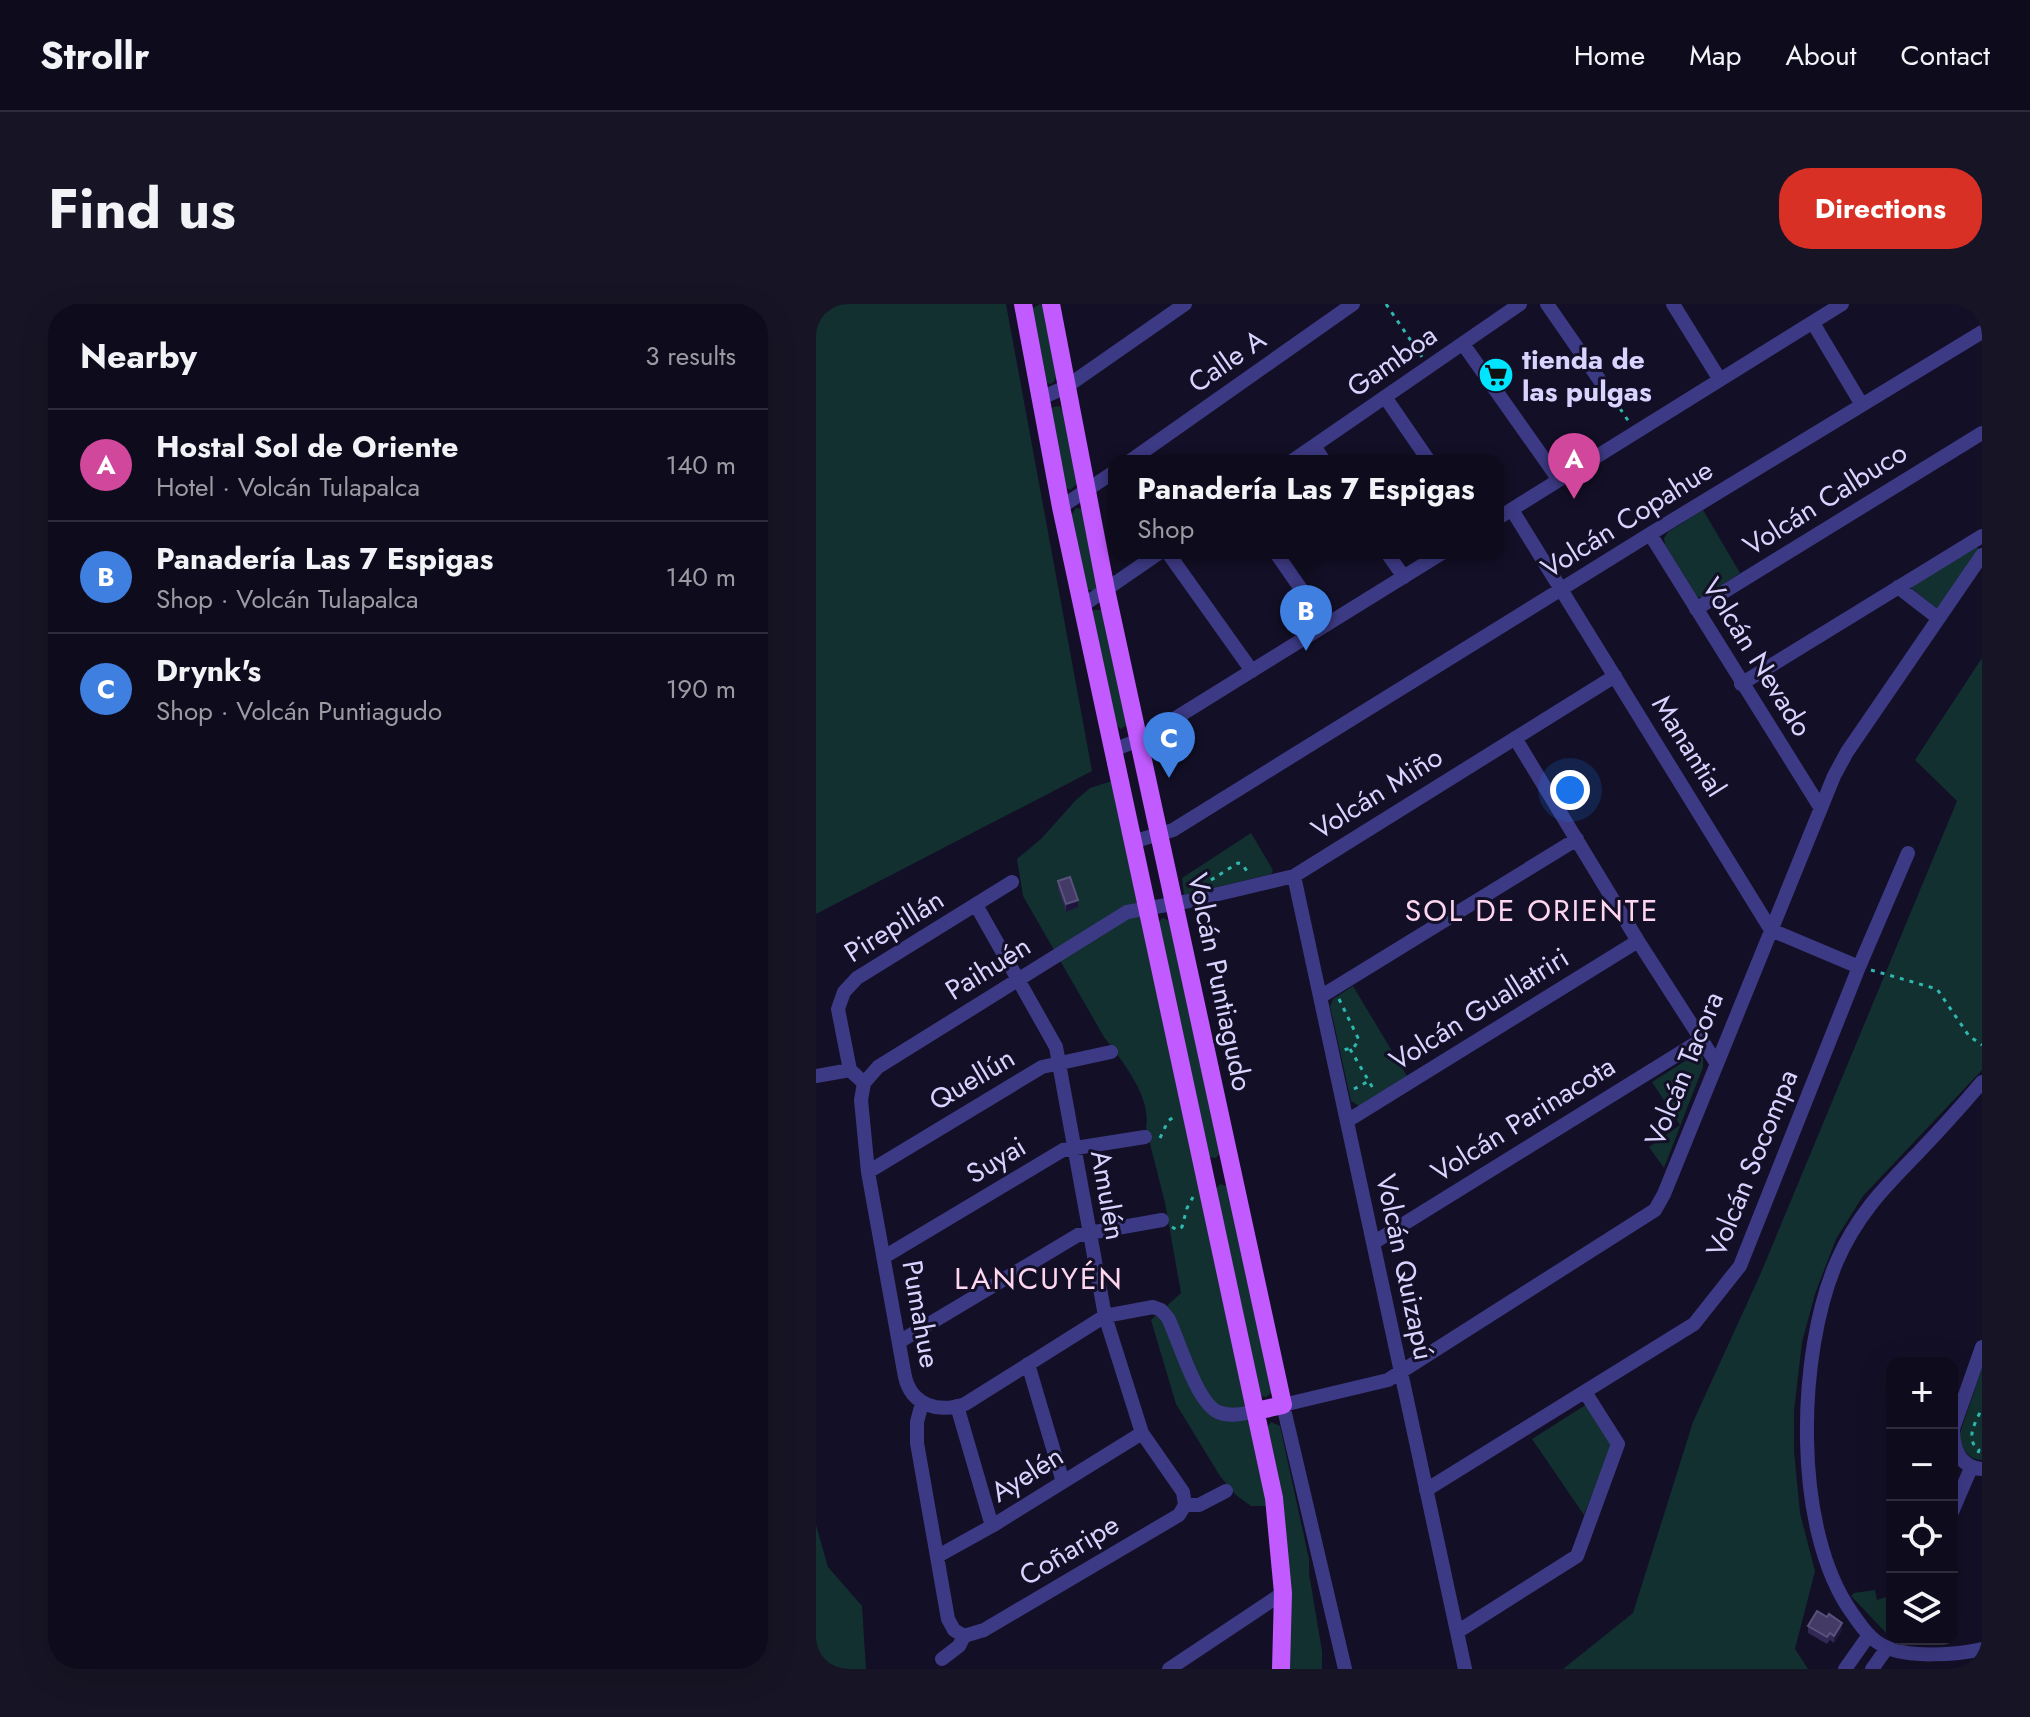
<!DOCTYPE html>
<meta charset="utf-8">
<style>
body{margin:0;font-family:Jost,sans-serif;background:#171425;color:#f1f3f6}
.controls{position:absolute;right:24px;bottom:24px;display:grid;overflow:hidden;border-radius:16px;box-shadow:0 8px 32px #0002}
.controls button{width:72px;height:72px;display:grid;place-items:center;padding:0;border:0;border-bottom:2px solid #2e2b3b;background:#0e0b1c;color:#f1f3f6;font:40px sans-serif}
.you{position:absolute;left:754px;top:486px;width:28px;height:28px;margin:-20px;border:6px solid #fff;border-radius:50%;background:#1a73e8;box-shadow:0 0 0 12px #1a73e833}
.badge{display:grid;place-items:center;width:52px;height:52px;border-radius:50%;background:#d93025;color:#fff;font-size:26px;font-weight:700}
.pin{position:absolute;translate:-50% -66px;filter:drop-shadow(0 2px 4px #0008)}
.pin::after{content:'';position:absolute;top:42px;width:28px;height:24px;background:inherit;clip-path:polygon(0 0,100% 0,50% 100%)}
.popup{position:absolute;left:292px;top:151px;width:396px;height:104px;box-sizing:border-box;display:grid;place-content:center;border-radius:16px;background:#0e0b1c;filter:drop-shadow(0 2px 6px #0005);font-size:26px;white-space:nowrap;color:#9b9ba3}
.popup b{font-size:30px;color:#f1f3f6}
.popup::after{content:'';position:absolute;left:50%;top:100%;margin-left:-16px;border:16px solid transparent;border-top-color:#0e0b1c}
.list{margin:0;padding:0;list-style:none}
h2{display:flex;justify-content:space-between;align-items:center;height:104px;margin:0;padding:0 32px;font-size:34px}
h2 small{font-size:26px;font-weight:400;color:#9b9ba3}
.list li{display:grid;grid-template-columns:52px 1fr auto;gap:24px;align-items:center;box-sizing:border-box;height:112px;padding:0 32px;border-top:2px solid #2e2b3b}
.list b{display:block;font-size:30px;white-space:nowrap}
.list p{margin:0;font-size:26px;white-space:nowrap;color:#9b9ba3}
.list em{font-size:26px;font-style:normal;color:#9b9ba3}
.icon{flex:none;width:44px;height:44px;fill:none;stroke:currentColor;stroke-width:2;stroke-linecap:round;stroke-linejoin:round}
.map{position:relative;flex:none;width:1166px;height:1365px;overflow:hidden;border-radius:32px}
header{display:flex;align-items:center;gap:48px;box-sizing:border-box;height:112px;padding:0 40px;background:#0e0b1c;border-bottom:2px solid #2e2b3b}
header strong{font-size:38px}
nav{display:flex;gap:44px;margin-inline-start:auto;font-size:28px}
.intro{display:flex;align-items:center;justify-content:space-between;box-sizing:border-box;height:192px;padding:0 48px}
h1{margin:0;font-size:56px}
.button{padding:20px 36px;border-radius:32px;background:#d93025;color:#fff;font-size:28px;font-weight:700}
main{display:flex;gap:48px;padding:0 48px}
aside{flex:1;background:#0e0b1c;border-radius:32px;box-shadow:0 8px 32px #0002}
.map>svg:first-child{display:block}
.green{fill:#12302f}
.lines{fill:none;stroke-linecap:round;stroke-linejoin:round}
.path{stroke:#2fb8b0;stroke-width:3;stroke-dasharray:4 6;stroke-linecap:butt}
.minor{stroke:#3d3a85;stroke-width:14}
.major{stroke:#c25bff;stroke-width:18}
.wall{fill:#312854}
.shaded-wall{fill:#1d163a}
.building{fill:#433a66;stroke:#5a527e;stroke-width:2}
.labels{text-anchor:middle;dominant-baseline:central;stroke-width:6;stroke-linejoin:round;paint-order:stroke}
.poi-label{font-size:28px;font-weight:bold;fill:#d9d4ff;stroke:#130f26;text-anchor:start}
.street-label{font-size:28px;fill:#d9d4ff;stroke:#130f26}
.neighbourhood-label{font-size:30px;letter-spacing:2px;fill:#ffd6f0;stroke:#130f26}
</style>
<header>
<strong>Strollr</strong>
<nav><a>Home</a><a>Map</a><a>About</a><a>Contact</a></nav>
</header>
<div class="intro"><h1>Find us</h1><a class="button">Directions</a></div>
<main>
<aside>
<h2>Nearby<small>3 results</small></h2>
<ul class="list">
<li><span class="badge" style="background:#d1479c">A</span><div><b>Hostal Sol de Oriente</b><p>Hotel · Volcán Tulapalca</p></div><em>140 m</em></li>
<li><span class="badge" style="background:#3f7fe0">B</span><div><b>Panadería Las 7 Espigas</b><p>Shop · Volcán Tulapalca</p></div><em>140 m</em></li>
<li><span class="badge" style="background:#3f7fe0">C</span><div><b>Drynk's</b><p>Shop · Volcán Puntiagudo</p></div><em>190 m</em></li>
</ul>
</aside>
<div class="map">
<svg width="1166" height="1365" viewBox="0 0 1166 1365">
<rect width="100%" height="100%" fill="#130f26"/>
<path class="green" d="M0,0H190L276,467L0,610Z
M224,0L227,1L240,73L238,78L234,80L231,79L217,9V4Z
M243,102L247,106L262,179L254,186L249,183L235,107L237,103Z
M260,204L266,205L281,283L278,286H272L270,282L255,211Z
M887,206L924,269L885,294L881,292L849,241L848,234L852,228Z
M1161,243L1163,246L1122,305L1094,283Z
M278,306H285L288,309L311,421L305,425L300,421L275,309Z
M1166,354V766L1047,892L1020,935L999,990L986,1038L978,1107V1147L984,1209L999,1267L979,1345L992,1365H747L817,1309L877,1118L944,971L1141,497L1099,456Z
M296,477L452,1202H435L420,1191L404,1172L360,1100L335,1016L365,989L349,899L330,824C336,792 305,756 288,733L207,592L201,555L225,535L260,496L274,484Z
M435,529L457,566L455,570L368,591L366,574Z
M347,614L353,617L404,849L400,854L392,853L342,618Z
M537,682L591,772L543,802L535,797L514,702L517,695Z
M880,750L887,753V763L848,864L833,843L864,821L836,778Z
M404,880L411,882L456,1088L450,1093L445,1092L400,885Z
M1166,1064V1156C1151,1155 1146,1145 1143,1132Z
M771,1100L796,1139L768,1211L716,1135Z
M455,1118L464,1122L493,1255V1269L506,1347V1365H470L474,1300L471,1240L451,1123Z
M0,1221L12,1263L46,1302L50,1365H0Z
M1059,1286L1061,1296L1070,1293L1076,1286V1335L1035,1292L1038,1289Z"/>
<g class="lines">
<path class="path" d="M570,0L606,53
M793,88L813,118
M395,576L422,559L426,560L433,570
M1055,666L1121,685L1153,732L1166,741
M523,695L543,736L538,743L528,746
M534,745L558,786
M538,785L553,777
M344,834L352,817L359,812
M356,923L361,926L366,923L371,904L377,893
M1162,1149L1163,1146C1148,1135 1160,1118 1166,1104"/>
<path class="minor" d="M731,0L785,78
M857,0L904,76
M997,19L1046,101
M647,40L743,176
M569,93L613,157
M225,94L250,83L369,0
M498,142L508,157
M314,157L537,0
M476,157L704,0
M245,203L298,168
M696,206L955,626L1043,663
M682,214L1026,0
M834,230L1004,503
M352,249L436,367
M460,249L510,321
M571,249L588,273
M1082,283L1122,314
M266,302L343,249
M880,305L1166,129
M925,380L1166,232
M699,434L822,637L901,760
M297,446L323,436L342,425L626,249
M316,538L357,526L834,230L1166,28
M478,572L649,1365
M160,601L240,743L289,1012L326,1129L367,1188L369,1201
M504,693L761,535
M0,772L34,766
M1166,778C1145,803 1123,827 1101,850C1067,885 1041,911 1021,957C981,1049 976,1225 1036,1309C1045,1322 1055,1337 1070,1343C1092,1354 1142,1351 1166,1345
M48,779L34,766L22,705L28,688L41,674L196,578
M531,817L822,637
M52,868L226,763L295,748
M557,939L885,736
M68,953L247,846L329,833
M83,1038L262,931L346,916
M1166,1043L1137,1125C1137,1145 1144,1163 1166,1165
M212,1060L247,1178
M106,1099L101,1118V1139L132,1315L138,1326L148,1332
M141,1102L176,1222
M440,1107C427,1110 414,1113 402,1108C380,1098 363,1036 352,1014L345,1006L337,1003L289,1012L149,1100C123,1109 96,1102 89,1073L52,868L45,796L48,779L62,763L311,608L373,597L478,572L799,372
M610,1186L878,1020L924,962L1043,663L1092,549
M369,1201H383L410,1187
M1136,1208L1155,1164
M122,1252L176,1222L326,1129
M641,1328L761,1252L802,1140L769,1088
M148,1332L168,1326L363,1211L369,1201
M126,1355L143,1342L148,1332
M353,1365L467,1289
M529,1365L467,1101L572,1076L839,906L848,890L1018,472L1031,448L1166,251
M1029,1365L1053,1331
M1056,1365L1071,1344"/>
<path class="major" d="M207,0L245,203L458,1194L467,1289L465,1365
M235,0L290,286L467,1101L440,1107"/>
</g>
<path class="wall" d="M242,577L262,603L250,608L242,585Z
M992,1322L1026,1326L1018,1339L1014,1336L1011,1340L992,1329Z"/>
<path class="shaded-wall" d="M262,596V603L250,608V600Z
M1026,1319V1326L1018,1339V1332Z"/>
<path class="building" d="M254,573L262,596L250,600L242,577Z
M1001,1307L1011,1313L1013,1310L1026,1319L1018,1332L1014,1329L1011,1333L992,1322Z"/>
<defs>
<symbol id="supermarket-disc" viewBox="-11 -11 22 22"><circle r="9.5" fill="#00e5ff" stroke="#130f26"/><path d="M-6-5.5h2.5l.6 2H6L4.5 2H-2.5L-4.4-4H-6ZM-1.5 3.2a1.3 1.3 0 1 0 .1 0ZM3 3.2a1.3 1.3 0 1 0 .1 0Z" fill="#111"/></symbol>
</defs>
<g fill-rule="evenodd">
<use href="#supermarket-disc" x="660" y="51" width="40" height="40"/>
</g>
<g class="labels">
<g class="poi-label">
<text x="706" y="55">tienda de<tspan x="706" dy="32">las pulgas</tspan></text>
</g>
<g class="street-label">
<text transform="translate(411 57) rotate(-35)">Calle A</text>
<text transform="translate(576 57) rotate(-35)">Gamboa</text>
<text transform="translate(1009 195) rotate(-32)">Volcán Calbuco</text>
<text transform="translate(811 215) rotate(-32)">Volcán Copahue</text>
<text transform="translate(941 353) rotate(58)">Volcán Nevado</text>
<text transform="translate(873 442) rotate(58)">Manantial</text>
<text transform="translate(561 489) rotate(-32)">Volcán Miño</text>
<text transform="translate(78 622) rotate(-32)">Pirepillán</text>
<text transform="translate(172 664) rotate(-32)">Paihuén</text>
<text transform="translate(404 678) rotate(78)">Volcán Puntiagudo</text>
<text transform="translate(663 705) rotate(-32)">Volcán Guallatriri</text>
<text transform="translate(868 765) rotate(-68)">Volcán Tacora</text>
<text transform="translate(156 775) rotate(-31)">Quellún</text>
<text transform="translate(707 815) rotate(-32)">Volcán Parinacota</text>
<text transform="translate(180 856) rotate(-31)">Suyai</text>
<text transform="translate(936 859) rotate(-68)">Volcán Socompa</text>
<text transform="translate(292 891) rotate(80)">Amulén</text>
<text transform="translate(589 963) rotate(78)">Volcán Quizapú</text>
<text transform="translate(105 1010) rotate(80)">Pumahue</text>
<text transform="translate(211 1170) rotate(-32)">Ayelén</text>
<text transform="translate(253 1246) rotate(-31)">Coñaripe</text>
</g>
<g class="neighbourhood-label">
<text x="716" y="606">SOL DE ORIENTE</text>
<text x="223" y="974">LANCUYÉN</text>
</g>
</g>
</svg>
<div class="controls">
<button>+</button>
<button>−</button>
<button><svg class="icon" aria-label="locate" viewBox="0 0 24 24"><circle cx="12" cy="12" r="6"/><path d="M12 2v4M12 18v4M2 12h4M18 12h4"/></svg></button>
<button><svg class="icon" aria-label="layers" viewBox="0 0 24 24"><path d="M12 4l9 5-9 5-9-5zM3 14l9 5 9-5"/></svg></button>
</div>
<div class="you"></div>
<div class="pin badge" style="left:758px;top:195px;background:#d1479c">A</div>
<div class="pin badge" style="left:490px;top:347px;background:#3f7fe0">B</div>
<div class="popup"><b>Panadería Las 7 Espigas</b>Shop</div>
<div class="pin badge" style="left:353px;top:474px;background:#3f7fe0">C</div>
</div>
</main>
